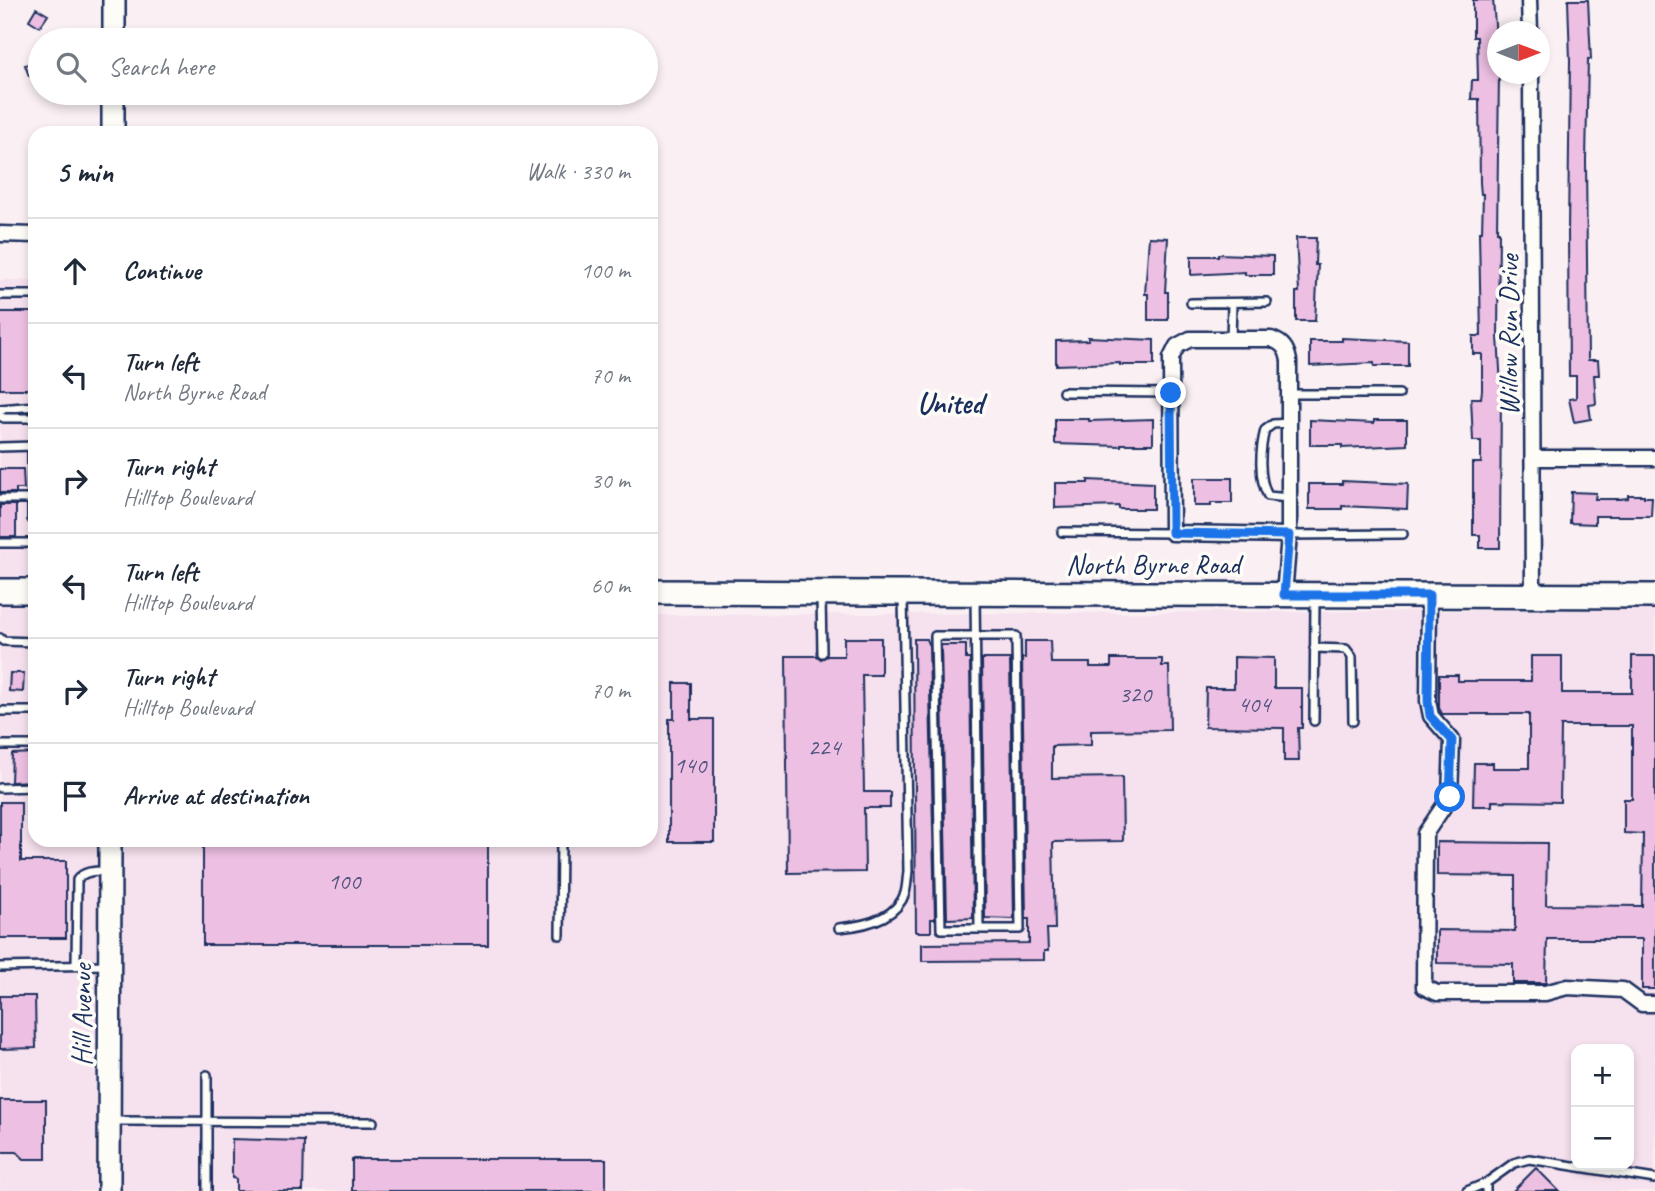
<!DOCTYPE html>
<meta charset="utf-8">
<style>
body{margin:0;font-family:Caveat,sans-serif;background:#f2f2f3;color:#1f2937}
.controls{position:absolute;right:21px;bottom:21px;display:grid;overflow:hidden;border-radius:14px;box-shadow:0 4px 10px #0003}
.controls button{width:63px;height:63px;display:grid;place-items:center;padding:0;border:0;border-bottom:2px solid #e0e1e3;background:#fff;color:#1f2937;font:35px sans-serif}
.compass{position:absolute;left:1487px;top:21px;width:63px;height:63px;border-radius:50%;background:#fff;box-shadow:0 4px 10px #0003;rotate:90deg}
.stop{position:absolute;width:21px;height:21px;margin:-16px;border:5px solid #1a73e8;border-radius:50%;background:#fff}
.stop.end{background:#1a73e8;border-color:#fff;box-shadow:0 2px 7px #0008}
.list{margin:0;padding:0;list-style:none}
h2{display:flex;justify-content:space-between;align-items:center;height:91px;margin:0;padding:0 28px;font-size:30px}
h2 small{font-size:23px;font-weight:400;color:#747a83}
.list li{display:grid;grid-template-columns:46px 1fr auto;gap:21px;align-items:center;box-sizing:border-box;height:105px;padding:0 28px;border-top:2px solid #e0e1e3}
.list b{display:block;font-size:26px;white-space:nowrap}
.list p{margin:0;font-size:23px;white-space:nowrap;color:#747a83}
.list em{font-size:23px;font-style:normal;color:#747a83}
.icon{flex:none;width:38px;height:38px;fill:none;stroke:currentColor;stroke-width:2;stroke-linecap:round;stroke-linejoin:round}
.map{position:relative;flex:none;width:1655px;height:1191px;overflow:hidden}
.search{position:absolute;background:#fff;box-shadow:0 4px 10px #0003;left:28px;top:28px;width:630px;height:77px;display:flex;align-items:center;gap:18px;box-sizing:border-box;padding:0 24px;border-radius:38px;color:#747a83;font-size:26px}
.panel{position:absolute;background:#fff;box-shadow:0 4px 10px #0003;left:28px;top:126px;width:630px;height:721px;border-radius:21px}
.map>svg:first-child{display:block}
.built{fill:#f6e1ee;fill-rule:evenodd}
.building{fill:#edbfe2;stroke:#1b2f5e;stroke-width:2}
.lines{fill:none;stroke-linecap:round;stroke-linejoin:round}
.service-casing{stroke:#1b2f5e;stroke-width:12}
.minor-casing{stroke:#1b2f5e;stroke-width:19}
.secondary-casing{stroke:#1b2f5e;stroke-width:26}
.primary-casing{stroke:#1b2f5e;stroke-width:28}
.service{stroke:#fdfcf7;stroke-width:7}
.minor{stroke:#fdfcf7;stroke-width:14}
.secondary{stroke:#fdfcf7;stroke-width:21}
.primary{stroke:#fdfcf7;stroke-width:23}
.route{stroke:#1a73e8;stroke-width:9}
.labels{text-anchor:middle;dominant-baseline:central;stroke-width:7;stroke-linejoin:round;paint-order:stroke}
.number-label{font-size:24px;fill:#50537f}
.street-label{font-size:28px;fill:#1b2f5e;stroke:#fdfcf7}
.neighbourhood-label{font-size:30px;font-weight:bold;fill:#1b2f5e;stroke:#fdfcf7}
</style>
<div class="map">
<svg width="1655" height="1191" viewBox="0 0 1655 1191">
<rect width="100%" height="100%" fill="#faf0f3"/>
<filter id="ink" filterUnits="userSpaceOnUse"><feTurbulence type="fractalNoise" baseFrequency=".0143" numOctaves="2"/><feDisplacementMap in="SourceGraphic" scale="14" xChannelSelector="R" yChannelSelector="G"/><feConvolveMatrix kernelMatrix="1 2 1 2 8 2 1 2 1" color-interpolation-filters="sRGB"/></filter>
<g filter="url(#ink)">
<path class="built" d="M0,280H35V840H651V615L1655,610V1191H0ZM1576,1049H1629V1165H1576Z"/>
<path class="building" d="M1473,0H1493L1499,74L1497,232H1499L1498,336L1501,386L1500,548H1480V535H1473V463H1481V441H1473L1471,398H1481L1482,390V354H1473V336H1481L1479,232H1482L1483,194H1481L1480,183L1479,99H1471L1472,80H1478L1477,37H1473Z
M1568,0H1588L1591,59H1588L1586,161L1588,360H1598L1599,375H1594L1596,404L1589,405L1591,419L1574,422L1569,399L1576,398V376H1569L1568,231L1570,60Z
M36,8L48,15L40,27L29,20Z
M40,59V72L29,76L25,65Z
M1149,237L1168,238L1165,292H1168V320H1148V294H1145Z
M1296,238H1316L1315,265H1318L1315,321H1296V292H1299Z
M1218,254L1273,256V275H1245V272L1191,275V256H1218Z
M0,312H35V389H0Z
M1088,337L1154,340V365H1120V363L1056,365V341L1088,340Z
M1342,338L1408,341V366H1374V363L1310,366V341H1342Z
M1055,419H1089V421L1153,419V444H1121V446L1055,444Z
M1310,420L1374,423V420H1407V445L1342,448V445H1310Z
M0,469H23L24,489H16V493H0Z
M1194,478H1232V503H1211V506H1194Z
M1088,480L1153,483V509H1119V506L1055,508V483H1088Z
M1342,481L1408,484L1407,509L1342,506V509H1309V484H1342Z
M1571,492L1596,493L1595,499H1619L1628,498V495H1644V497H1652L1651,516H1595V524L1570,523Z
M0,505H16V537H0Z
M844,638H881V675H862L864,792H890V808H864L865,872L788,873L786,656H817L821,659L827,656H844Z
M914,639H927L929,645L935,919H931V932H916Z
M1025,641H1050L1051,663H1090V667H1111V659H1162V666H1169L1170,730L1091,731V745L1052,746V778L1122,777L1123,841L1053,842L1055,929H1047L1048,951H1044V960L922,961V944L1029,943V919H1026L1022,658H1025Z
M941,645H966V659H970L973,918L947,919Z
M1531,656H1562V693H1632V656H1655V989H1642V939H1547L1546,983H1513V964L1437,963V930L1515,931V876L1437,875V842L1547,843L1546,905L1642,906L1643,834L1624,833V799H1632V726H1561L1560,802L1492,801V806H1473L1474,763H1493V768H1529V714H1442L1439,708V675H1458V681H1531Z
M1234,657L1274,658V688H1302V728H1298L1299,761H1284V728L1205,727L1206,688H1234Z
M982,659H1010L1014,919L985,918Z
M10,673H24L23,692L9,691Z
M674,683H691V719H714V842H669V719H674Z
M35,753V781L11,782L12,754Z
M0,802H21V861H66V938H0Z
M203,840H488V945H203Z
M0,996H35L36,1048L0,1049Z
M0,1100H46V1159H24L17,1152H0Z
M232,1139L304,1141L303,1191H236V1179L232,1178Z
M352,1159H606V1191H352Z
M1536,1168L1559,1191H1513Z"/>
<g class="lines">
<defs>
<path id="service" d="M0,295H35
M1191,303L1267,302
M1231,339L1232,303
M1063,392L1171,393
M1290,394H1399
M0,409L35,406
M0,416L4,418H35
M1289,423L1273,424L1265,430C1260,449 1258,478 1268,496L1289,498
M32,446V519H35
M0,447L34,446
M0,499H32
M1062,532L1172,533
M1289,535L1403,534
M0,543H35
M821,597L822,653
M975,597L979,928
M935,636H1016L1020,929H941Z
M0,638L3,641L35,642
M1314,648L1346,649L1352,657L1353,721
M0,711H35
M1314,721L1315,599
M0,745H35
M0,788L35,787
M839,928C863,926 896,920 905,893C907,886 907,878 908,871L903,597
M560,935L561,840
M76,965L77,880C84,870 97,871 109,871
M0,967L108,965
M207,1075V1191
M113,1121L373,1122
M1467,1191L1486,1183
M1486,1191V1183L1514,1163L1529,1159L1655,1179"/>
<path id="minor" d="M1529,0L1530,32
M1531,74L1533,596
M0,234L35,235
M1190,339H1271C1283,343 1287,349 1289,361V535L1172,533L1171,358L1177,346Z
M1533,458H1655
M1284,595L1289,535
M1429,595L1428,701L1431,716L1452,740L1450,797L1425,834L1424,987L1437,993H1545L1567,987L1623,990L1642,1004H1655"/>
<path id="secondary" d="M114,40V0
M113,133V93
M109,1191L110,840"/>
<path id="primary" d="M0,591H35
M651,592L1655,596"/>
</defs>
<use href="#service" class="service-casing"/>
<use href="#minor" class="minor-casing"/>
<use href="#secondary" class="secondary-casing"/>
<use href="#primary" class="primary-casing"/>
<use href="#service" class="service"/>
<use href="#minor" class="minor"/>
<use href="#secondary" class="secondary"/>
<use href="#primary" class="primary"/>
</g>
</g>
<g class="lines" filter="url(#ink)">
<path class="route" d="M1171,393L1172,533L1289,535L1284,595H1429L1428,701L1430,716L1452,740L1450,797"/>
</g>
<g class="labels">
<g class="number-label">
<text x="1135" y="694">320</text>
<text x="1254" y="704">404</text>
<text x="824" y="747">224</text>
<text x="690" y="765">140</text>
<text x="344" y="881">100</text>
</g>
<g class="street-label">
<text transform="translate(1508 335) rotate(-90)">Willow Run Drive</text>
<text x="1153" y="564">North Byrne Road</text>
<text transform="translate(81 1015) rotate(-90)">Hill Avenue</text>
</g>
<g class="neighbourhood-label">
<text x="950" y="403">United</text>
</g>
</g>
</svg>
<div class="controls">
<button>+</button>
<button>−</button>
</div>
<svg class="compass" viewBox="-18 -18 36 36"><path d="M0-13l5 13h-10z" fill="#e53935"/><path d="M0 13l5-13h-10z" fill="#747a83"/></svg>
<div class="stop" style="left:1450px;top:797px"></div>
<div class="stop end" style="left:1171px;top:393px"></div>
<div class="search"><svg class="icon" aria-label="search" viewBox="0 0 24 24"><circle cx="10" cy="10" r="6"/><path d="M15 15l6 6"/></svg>Search here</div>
<section class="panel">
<h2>5 min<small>Walk · 330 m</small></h2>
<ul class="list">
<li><svg class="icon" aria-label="ahead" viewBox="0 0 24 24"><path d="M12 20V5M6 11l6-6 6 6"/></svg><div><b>Continue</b></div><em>100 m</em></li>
<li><svg class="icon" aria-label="left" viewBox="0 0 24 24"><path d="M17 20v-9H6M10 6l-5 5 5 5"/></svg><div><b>Turn left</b><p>North Byrne Road</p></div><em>70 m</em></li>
<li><svg class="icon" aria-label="right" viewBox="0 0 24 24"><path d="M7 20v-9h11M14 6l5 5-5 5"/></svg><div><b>Turn right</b><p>Hilltop Boulevard</p></div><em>30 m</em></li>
<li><svg class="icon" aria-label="left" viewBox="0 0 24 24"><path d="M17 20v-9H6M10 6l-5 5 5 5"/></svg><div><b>Turn left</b><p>Hilltop Boulevard</p></div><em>60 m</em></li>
<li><svg class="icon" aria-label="right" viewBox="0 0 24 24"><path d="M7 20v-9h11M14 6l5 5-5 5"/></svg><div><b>Turn right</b><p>Hilltop Boulevard</p></div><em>70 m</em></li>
<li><svg class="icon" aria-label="arrive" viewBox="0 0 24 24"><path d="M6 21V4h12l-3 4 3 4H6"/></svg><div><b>Arrive at destination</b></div></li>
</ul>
</section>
</div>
